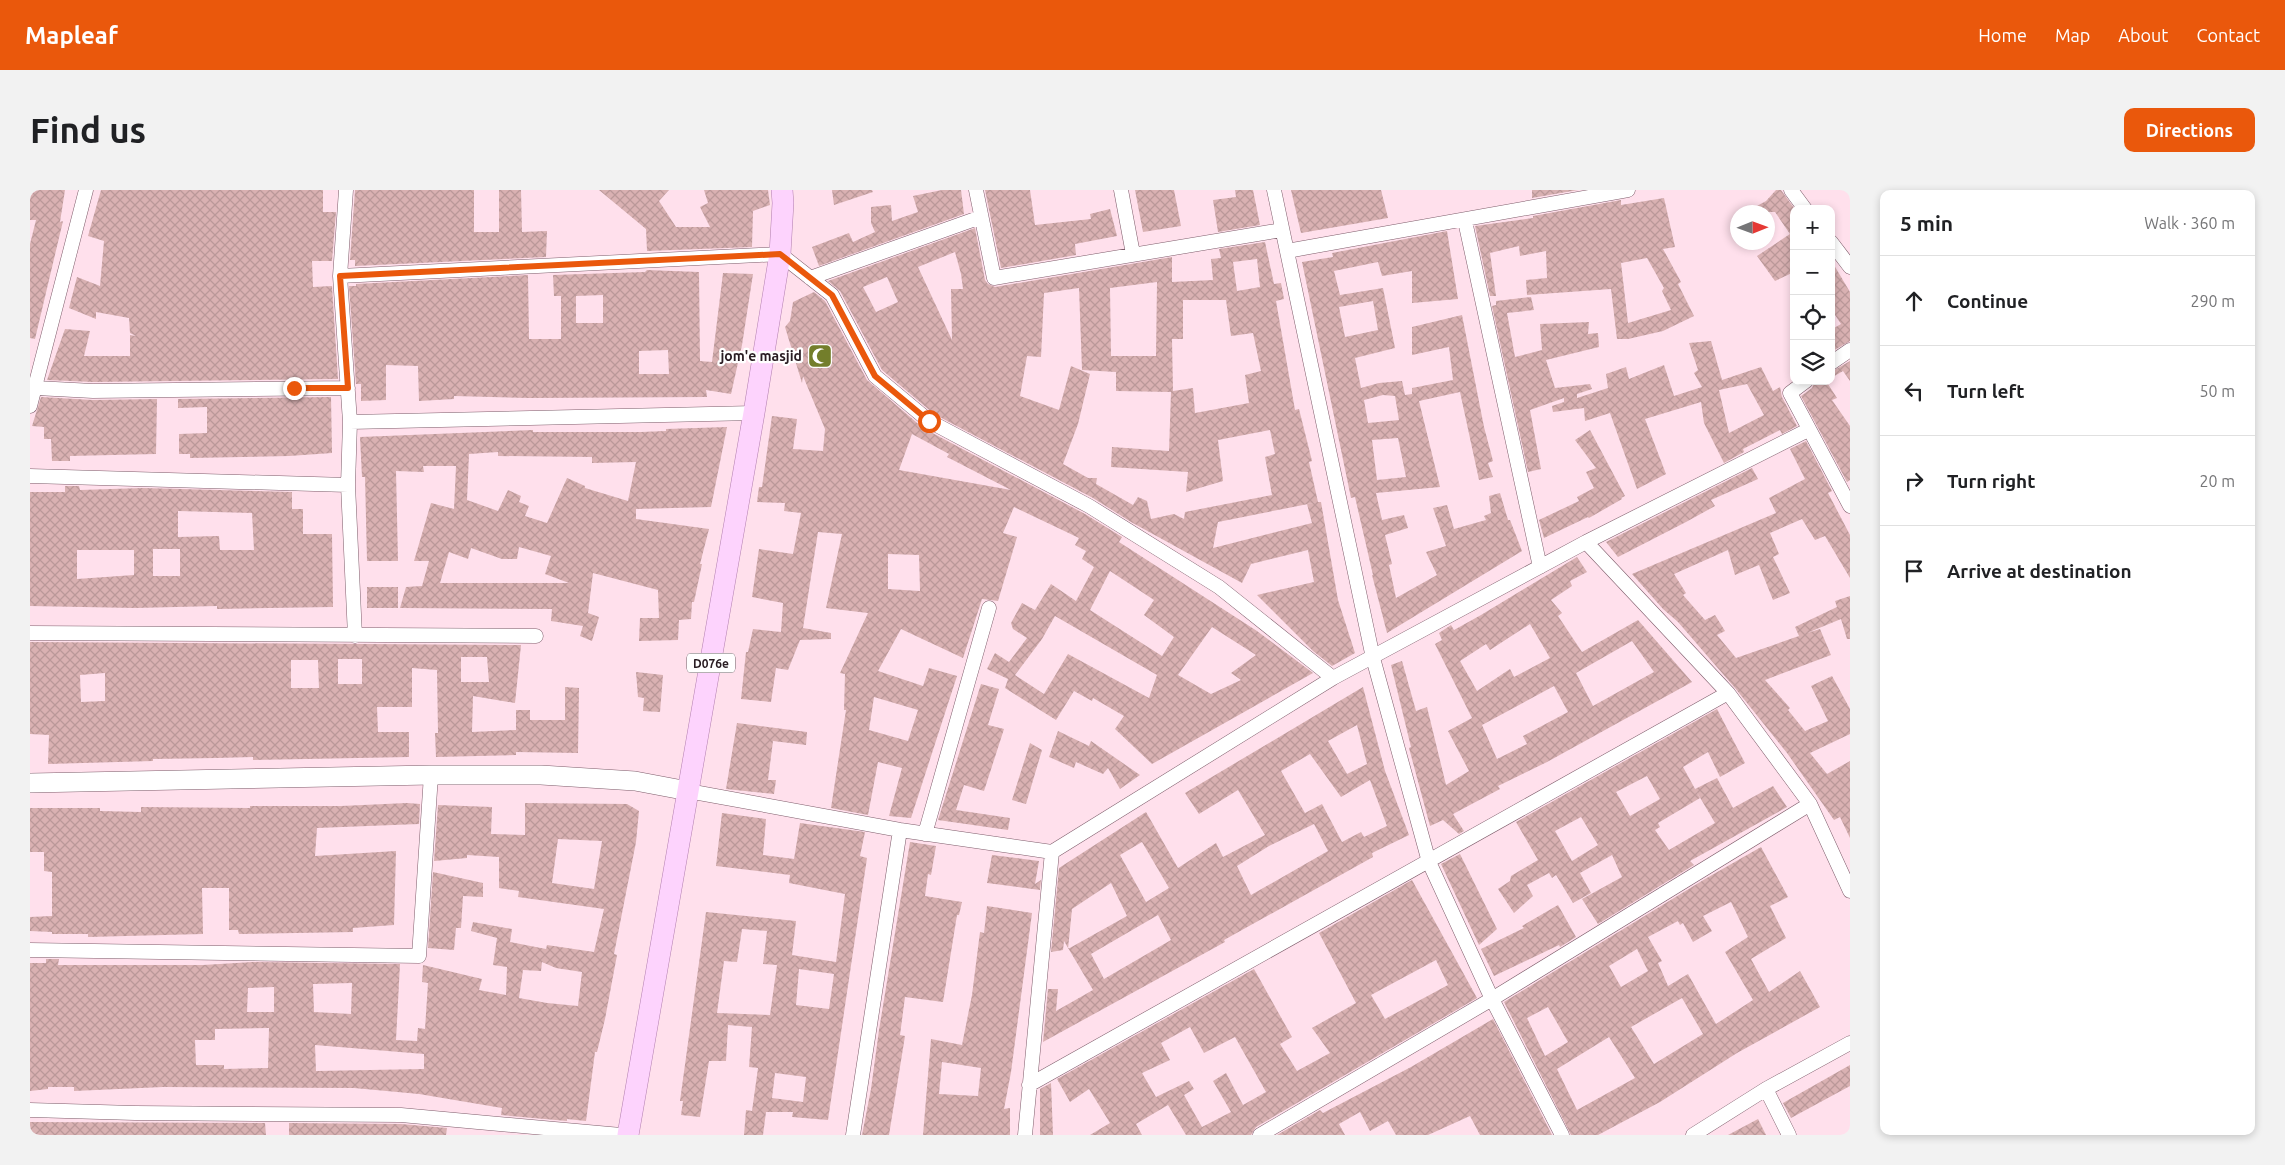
<!DOCTYPE html>
<meta charset="utf-8">
<style>
body{margin:0;font-family:Ubuntu,sans-serif;background:#f2f2f2;color:#202124}
.controls{position:absolute;right:15px;top:15px;display:grid;overflow:hidden;border-radius:10px;box-shadow:0 2px 8px #0003}
.controls button{width:45px;height:45px;display:grid;place-items:center;padding:0;border:0;border-bottom:1px solid #e0e0e0;background:#fff;color:#202124;font:25px sans-serif}
.compass{position:absolute;left:1700px;top:15px;width:45px;height:45px;border-radius:50%;background:#fff;box-shadow:0 2px 8px #0003;rotate:89deg}
.stop{position:absolute;width:15px;height:15px;margin:-11px;border:4px solid #ea580c;border-radius:50%;background:#fff}
.stop.end{background:#ea580c;border-color:#fff;box-shadow:0 1px 5px #0008}
.list{margin:0;padding:0;list-style:none}
h2{display:flex;justify-content:space-between;align-items:center;height:65px;margin:0;padding:0 20px;font-size:21px}
h2 small{font-size:16px;font-weight:400;color:#757577}
.list li{display:grid;grid-template-columns:32px 1fr auto;gap:15px;align-items:center;box-sizing:border-box;height:90px;padding:0 20px;border-top:1px solid #e0e0e0}
.list b{display:block;font-size:19px;white-space:nowrap}
.list em{font-size:16px;font-style:normal;color:#757577}
.icon{flex:none;width:28px;height:28px;fill:none;stroke:currentColor;stroke-width:2;stroke-linecap:round;stroke-linejoin:round}
.map{position:relative;flex:none;width:1820px;height:945px;overflow:hidden;border-radius:10px}
header{display:flex;align-items:center;gap:30px;box-sizing:border-box;height:70px;padding:0 25px;background:#ea580c;color:#fff}
header strong{font-size:24px}
nav{display:flex;gap:28px;margin-inline-start:auto;font-size:18px}
.intro{display:flex;align-items:center;justify-content:space-between;box-sizing:border-box;height:120px;padding:0 30px}
h1{margin:0;font-size:35px}
.button{padding:12px 22px;border-radius:10px;background:#ea580c;color:#fff;font-size:18px;font-weight:700}
main{display:flex;gap:30px;padding:0 30px}
aside{flex:1;background:#fff;border-radius:10px;box-shadow:0 2px 8px #0003}
.map>svg:first-child{display:block}
.building{fill:url(#building-cross-hatch);fill-rule:evenodd}
.lines{fill:none;stroke-linecap:round;stroke-linejoin:round}
.street-casing{stroke:#7e5d6b;stroke-width:15}
.secondary-casing{stroke:#7e5d6b;stroke-width:20}
.primary-casing{stroke:#b27faf;stroke-width:22}
.street{stroke:#fff;stroke-width:14}
.secondary{stroke:#fff;stroke-width:19}
.primary{stroke:#fdd3fd;stroke-width:21}
.route{stroke:#ea580c;stroke-width:6}
.labels{text-anchor:middle;dominant-baseline:central;stroke-width:4.5;stroke-linejoin:round;paint-order:stroke}
.shield{fill:#fff;stroke:#696064;stroke-width:1}
.shield-label{font-size:12px;font-weight:bold;fill:#291c22}
.poi-label{font-size:14px;font-weight:bold;fill:#291c22;stroke:#fff;text-anchor:end}
</style>
<header>
<strong>Mapleaf</strong>
<nav><a>Home</a><a>Map</a><a>About</a><a>Contact</a></nav>
</header>
<div class="intro"><h1>Find us</h1><a class="button">Directions</a></div>
<main>
<div class="map">
<svg width="1820" height="945" viewBox="0 0 1820 945">
<defs>
<pattern id="building-cross-hatch" width="8" height="8" patternUnits="userSpaceOnUse" patternTransform="scale(1.25)"><rect width="8" height="8" fill="#d9b1b2"/><path d="M0 0l8 8M0 8l8-8" fill="none" stroke="#ba9899"/></pattern>
</defs>
<rect width="100%" height="100%" fill="#ffe0ec"/>
<path class="building" d="M0,0H35L30,32L33,31L5,149L0,148V54L6,30H0Z
M71,0H293V22H306L302,71H282L283,97L302,96L308,189L63,192L17,190L35,139L60,141L54,166H100V145L106,146L100,143L99,128L66,122V129L39,118L47,87L70,96L74,51L58,46Z
M325,0H444V42H469V0H491L492,42L517,41L516,67L325,76V70H320Z
M569,0H639L629,11L646,37H680L670,17L678,13L674,0H738L740,15L723,21L722,57L617,61L616,39Z
M802,0H842L843,2L804,15Z
M912,0H931L934,24L789,76L782,57L819,43L823,52L845,42L841,33V17L861,15L862,31L888,22L883,6Z
M955,0H1000L1005,35L1061,29L1060,24L1080,19L1087,46L1045,54L1046,65L971,78Z
M1105,0H1144L1151,36L1113,42Z
M1205,0H1223L1230,35L1188,42L1183,10L1206,7Z
M1261,0H1351L1358,28L1271,43Z
M1502,0H1548L1502,8Z
M1746,0H1751L1764,18V82L1745,91L1727,66L1760,44L1745,22H1716L1736,11Z
M1634,8L1645,57L1633,59L1651,92L1648,94L1664,126L1633,141L1598,149H1587L1581,99L1497,105L1496,90L1517,88L1516,61L1490,66L1489,56L1460,63L1466,106H1460L1445,36L1503,28V26L1591,10V15ZM1617,68L1634,98L1632,101L1641,120L1598,133L1591,73Z
M945,38L955,90L958,94L965,97L1142,67V92L1183,90L1181,69L1191,68L1189,59L1235,52L1244,94L1251,93L1254,109L1246,111L1265,220L1269,219L1282,271L1279,272L1288,312H1291L1308,410L1325,463L1302,476L1283,461L1227,405L1284,392L1278,360L1221,374L1212,393L1101,332L1063,308L904,224L852,180L810,101L798,91ZM925,62L931,84L933,99H921L922,150L888,77ZM1227,69L1230,97L1207,101L1203,72ZM857,87L868,112L846,122L833,97ZM1127,92L1126,166H1081L1080,98ZM1049,98L1052,180L1086,182V201L1141,202L1139,261L1082,257L1081,277L1158,282L1156,302L1193,291L1188,250L1240,240L1245,264L1235,267L1242,305L1155,322L1154,329L1144,324L1121,329L1117,311L1108,307L1103,315L1066,294L1067,288H1058L1033,274L1048,234L1060,184L1041,176L1029,220L990,206L997,166L1011,167L1014,103ZM1153,110H1196L1201,146L1223,143L1231,181L1215,185L1219,213L1165,223L1163,198L1143,201L1142,149H1153ZM1288,312L1277,314L1282,333L1183,358L1188,332Z
M1417,41L1428,109L1382,113V81L1352,86L1348,72L1304,81L1310,105L1353,98L1365,158L1325,168L1331,198L1349,193L1372,191L1375,205L1382,204V198L1423,190L1419,157L1382,165V137L1432,125L1454,237L1463,271L1458,273L1463,287L1449,290L1430,202L1389,211L1410,297L1346,303L1352,330L1374,325L1378,338L1355,345L1362,374L1359,375L1366,408L1407,385L1396,362L1416,356L1403,318L1417,315L1424,339L1456,330L1454,326L1461,323L1459,306L1470,303L1478,330H1480L1492,361L1357,443L1342,385H1343L1325,307L1321,308L1272,72L1303,67L1302,63ZM1343,111L1348,140L1315,147L1309,117ZM1353,205L1365,206L1369,230L1338,233L1334,210ZM1368,248L1376,287L1347,290L1342,250Z
M1801,70L1820,102V151L1801,162V133L1804,138L1811,134L1801,119Z
M617,80L669,82L670,171L682,172L693,83L723,84L712,155L701,204L676,200L677,207L499,208L424,206V209L389,211L388,176L356,175V210L331,211V194H326L319,96H326V94L498,85L499,149H531V106H524L523,85L615,82ZM573,105V133H546V106ZM638,160L639,184H609V161Z
M784,102L795,111L837,190L893,238L1055,324L1092,347L1089,352L1227,441L1283,483L1122,574L1085,539L1094,526L1063,508L1062,511L1044,501L1026,530L975,498L978,489L957,479L965,463L979,472L997,448L983,439L981,433L992,413L1005,420L1021,394L1046,411L1064,377L1052,369L1056,361L1045,355L1049,348L984,317L973,343L987,347L968,411L952,409L933,468L871,439L848,481L893,496L899,478L927,486L881,628L859,626L872,578L848,572L838,625L801,618L816,520H814L815,484L810,483L838,423L796,418L812,344L788,342L773,438L801,443V449L770,450L758,480L746,478L741,512L711,509L716,462H718L723,439L751,442L753,413L722,407L729,359L763,364L771,323L754,321L755,313L727,312L729,297H732L742,226L767,229L763,259L793,261L795,239L773,186L772,193L755,137L760,131L763,112ZM882,244L919,264L917,267L981,300L869,280ZM858,364L889,365L890,401L858,399ZM1080,381L1124,410L1114,425L1144,447L1132,466L1060,420ZM1025,426L1127,485L1119,508L1038,464L1014,504L985,485L1012,449ZM1182,437L1226,465L1201,483L1211,490L1181,504L1148,485ZM844,507L888,520L878,551L839,540Z
M1501,107L1504,120L1477,123L1485,167L1512,160L1510,134L1559,132L1558,144L1568,143L1569,157L1516,170L1525,198L1560,194L1562,199L1547,204V208L1578,198L1576,184L1596,177L1599,189L1634,175L1644,206L1672,197L1664,183L1668,180L1659,153L1681,151L1692,190L1731,177L1743,201L1750,197L1752,207L1767,236L1752,244L1750,240L1713,259L1714,262L1694,273L1674,233L1671,212L1615,229L1636,284L1607,299L1580,223L1555,231L1554,218L1523,222L1522,216L1534,212V208L1500,220L1511,279L1498,282L1462,116L1466,115V111ZM1717,194L1734,225L1699,243L1689,200Z
M1820,171V191L1813,181L1801,188V182Z
M1785,191H1796L1807,208L1802,210L1820,236V290L1817,292L1771,206L1782,198Z
M11,207L63,210L127,209L126,264L40,266V271H22L21,249H14V237L2,236Z
M301,207L302,263L259,266L160,268V264H149V244L177,243V217L148,218V209Z
M697,237L681,317L606,319V329L679,339L670,374H672L664,412H662L661,429L649,430L648,450L609,451L610,428H629L628,400L563,383L558,423L569,427L562,451L550,446L553,436L521,431L522,419L370,418L376,397L392,396L399,371H384L401,313L424,319L426,276H393L394,282L366,281L368,371H337L335,287H332L330,247L503,240V242H611L636,241V239ZM468,262V266L562,267V273L606,272L598,311L555,298V296L537,288L517,333L495,326L499,316L489,312L491,306L478,300L468,321L437,310L439,264ZM489,357L521,366L515,384L539,393H410L419,362L438,369L441,358L472,369H487Z
M1560,240L1595,306L1591,308L1592,309L1559,328L1558,327L1514,348L1509,330L1549,311L1547,307L1564,298L1556,282L1566,278L1545,250Z
M1776,251L1802,301L1798,303L1820,345V388L1795,346L1785,350L1772,329L1740,343L1749,364L1743,367L1760,403L1743,410L1729,375L1705,385L1698,360L1644,384L1656,403L1653,405L1675,430L1685,425L1695,441L1687,445L1706,468L1769,446L1765,437L1807,417L1805,411L1820,406V449H1817L1811,429L1777,443L1790,439L1801,465L1735,490L1760,518L1758,520L1775,541L1798,531L1781,496L1802,486L1820,519V544L1780,563L1797,584L1820,571V648L1810,627L1804,630L1757,563L1705,498L1648,432L1633,419L1602,384L1746,323L1739,308L1775,289L1760,259Z
M1722,278L1728,289L1681,310L1685,316L1656,332L1588,367L1576,352Z
M35,296H49L50,300L113,298L262,302V319H273V344H302L303,417L187,419V416L105,418L0,416V302H35ZM148,321L222,323L224,360H190L189,346L148,347ZM123,359H150V386H123ZM47,360H104V385L47,389Z
M1547,367L1557,382L1540,391L1542,396L1521,410L1532,423L1528,426L1552,462L1608,430L1662,492L1517,572L1468,596L1470,599L1423,624L1434,641L1429,644L1413,630L1400,636L1379,558L1381,557L1361,475L1372,471L1386,521L1397,517L1416,595L1439,581L1418,541L1442,528L1405,454L1412,450L1409,443L1421,435L1424,440L1451,425ZM1500,434L1520,468L1484,487L1480,479L1447,501L1430,471L1456,454L1460,460ZM1602,451L1624,482L1563,516L1546,483ZM1524,496L1538,522L1493,546L1497,554L1467,569L1452,535Z
M337,397H368V418H337Z
M0,452L491,455L485,513L443,506L442,542L486,540V520H500V530H535V497L549,498L548,563L486,562V565L406,567L405,543H408L407,480L382,478V517H347L348,542H379V567L223,570V567L186,568L123,569V571L18,574L19,545L0,544ZM431,467H457L459,492H431ZM308,469H332V494H308ZM261,470H288L289,498H261ZM75,483V511L51,512L50,485Z
M606,482L633,485L630,522L613,521L614,508L608,507Z
M951,494L969,499L958,535L974,539L954,601L934,595L926,620L980,628L978,640L908,630Z
M1333,497L1355,581L1379,645L1342,663L1343,667L1194,750L1195,752L1013,852L1018,799H1028L1026,821L1063,800L1034,751L1033,760L1021,762L1029,678L1116,622L1148,678L1186,653L1193,667L1235,645L1208,600L1169,624L1155,603ZM1327,535L1337,574L1317,584L1298,551ZM1280,564L1311,607L1340,590L1357,636L1334,647L1331,642L1312,652L1292,614L1275,623L1251,581ZM1284,634L1298,661L1221,705L1207,676L1239,656ZM1112,652L1139,698L1116,712L1090,665ZM1081,693L1097,726L1038,759L1042,719ZM1128,725L1141,750L1074,789L1061,764Z
M1687,519L1715,573L1690,587L1678,562L1653,577L1670,608L1628,633L1630,637L1625,640L1639,660L1685,633L1665,599L1687,588L1703,618L1743,596L1757,617L1660,671L1664,675L1568,734L1552,709L1592,687L1582,665L1550,683L1561,703L1543,713L1526,685L1522,688L1519,683L1497,695L1503,706L1484,723L1468,699L1480,691L1481,686L1508,670L1486,632ZM1617,586L1630,609L1600,626L1586,602ZM1551,627L1568,655L1542,671L1525,641Z
M707,533L777,542L776,555L743,551L738,590H746L744,604L696,599Z
M1028,541L1059,556L1061,551L1110,585L1090,599L1078,578L1073,584L1046,572L1044,578L1019,567Z
M1000,553L1012,560L996,614L982,610Z
M377,613L390,614L389,634L287,638L285,666L366,661L364,735L323,738V742L209,744L208,740H199V698H172L173,744L58,747V744H22V742L0,741V727L22,726V682L14,681V662H0V618H70V621L111,622V617L220,618V616H311Z
M495,613L597,614L609,621L606,652L584,764L587,765L575,829L567,862H565L556,931L537,929V931L471,925L472,918L389,904L324,898L133,897L44,901V897H18V899L0,901V773H16V769H29L28,775H173L223,772L370,774L366,850L387,851L388,838L395,839L398,793L392,792L393,775L452,789L449,800L476,805L477,777L463,775L467,748L441,741L443,732L482,739L480,752L516,759L517,755L564,762L574,719L488,707L489,701L469,698V667L437,665V668L404,671L408,615L462,617L461,644L495,645ZM528,649L572,651L564,699L522,693ZM512,772L526,778L552,782L548,816L517,813L489,808L493,780L511,781ZM322,793L321,824L284,822L283,794ZM244,797V822H217L218,798ZM239,838L238,878L194,879V875H166L165,850H185V839ZM285,855L394,864V879L286,881Z
M692,623L736,629L733,665L764,669L770,633L835,642L830,666L837,668L798,930L762,927L763,922H736L733,945H714L716,920L722,921L728,878L719,877L722,837L698,835L696,871H679L670,927L651,925L653,911H650L676,722L766,731L762,765L806,772L815,704L759,693L760,685L686,676ZM712,739L737,741L733,774L747,775L740,825L687,823L694,771L707,772ZM769,779L804,784L799,819L766,815ZM745,883L776,887L773,912L742,908Z
M880,652L906,656L901,685L898,684L895,706L932,712L929,725H927L913,812L875,807L870,845L875,846L859,945H832L841,899L849,840Z
M1731,657L1758,707L1740,716L1756,748L1721,769L1739,802L1770,781L1790,817L1707,863L1630,912L1568,945H1541L1474,812L1675,689ZM1701,712L1718,747L1695,762L1723,810L1686,834L1658,784L1638,796L1628,773L1632,771L1618,747L1648,731L1650,735L1653,733L1663,752L1682,741L1673,726ZM1607,759L1618,781L1591,797L1579,776ZM1652,808L1673,844L1624,874L1601,837ZM1518,817L1538,852L1515,866L1497,828ZM1579,847L1605,888L1547,920L1527,879Z
M1430,664L1467,739L1449,755L1411,674Z
M962,665L1009,671L1005,694L1011,690L1010,700L957,693Z
M403,682L453,693V707L433,706L431,738H426L424,760L398,758Z
M1382,690L1447,808L1226,937L1221,945H1156L1138,915L1106,934L1112,945H1060L1080,933L1059,899L1040,912L1027,889L1224,779L1262,847L1250,854L1267,881L1300,863L1282,838L1326,813L1289,743ZM1406,770L1418,795L1355,829L1341,805ZM1160,837L1174,863L1205,847L1236,902L1213,915L1196,883L1183,891L1201,922L1172,937L1154,905L1164,899L1159,891L1126,907L1112,883L1140,870L1131,853Z
M1528,715L1546,747L1530,757L1529,755L1464,786L1451,759L1494,738L1492,736Z
M957,716L1002,723L981,882L974,919L980,918V945H893L901,849L932,855L942,805L950,742L954,743ZM912,872L951,878L948,906L909,904Z
M1463,829L1522,945H1450L1440,926L1398,945H1366L1358,931L1340,941L1330,922L1309,934L1315,945H1247L1290,920L1293,923L1381,877Z
M1820,875V896L1761,928L1753,913Z
M1021,893L1023,945H1010V899Z
M1728,929L1736,945H1698Z
M0,932L235,933L236,945H0Z
M259,933L371,934L417,938L416,945H259Z"/>
<g class="lines">
<defs>
<path id="street" d="M316,0L310,86L320,232L318,295L325,446
M946,0L964,88L1252,40
M1091,0L1103,64
M1244,0L1343,468L1399,672L1462,809L1532,945
M1761,0L1775,19
M1435,31L1510,377
M1801,52L1820,77
M1257,61L1598,0
M310,86L750,64L802,105L845,186L899,231L1059,316L1189,397L1303,488
M780,88L951,27
M1801,173L1820,160
M1776,191L1760,203L1820,316
M6,198L63,201L318,198
M0,216L56,0
M320,232L724,223
M0,286L318,295
M1556,352L1698,503L1780,614L1820,701
M0,443L506,446
M658,601L870,640L1022,662L1303,488L1556,352L1778,240
M895,644L959,418
M0,760L389,766L401,585
M999,895L1698,503
M1736,899L1759,945
M0,920L105,923L371,925L591,945
M823,945L870,640
M995,945L1022,662
M1230,945L1462,809L1780,614
M1663,945L1736,899L1820,853"/>
<path id="secondary" d="M0,593L401,585H511L605,591L658,601"/>
<path id="primary" d="M598,945L724,223L750,64L753,13L752,0"/>
</defs>
<use href="#street" class="street-casing"/>
<use href="#secondary" class="secondary-casing"/>
<use href="#primary" class="primary-casing"/>
<use href="#street" class="street"/>
<use href="#secondary" class="secondary"/>
<use href="#primary" class="primary"/>
</g>
<g class="lines">
<path class="route" d="M264,198H318L310,86L750,64L802,105L845,186L899,231"/>
</g>
<defs>
<symbol id="mosque-square" viewBox="-11 -11 22 22"><rect x="-9" y="-9" width="18" height="18" rx="4" fill="#737e2b" stroke="#fff"/><path d="M3.5-4.9A6 6 0 1 0 3.5 4.9A5 5 0 1 1 3.5-4.9Z" fill="#fff"/></symbol>
</defs>
<g fill-rule="evenodd">
<use href="#mosque-square" x="776" y="152" width="28" height="28"/>
</g>
<g class="labels">
<rect class="shield" x="657" y="463.5" width="48" height="19" rx="4"/>
<g class="shield-label">
<text x="681" y="473">D076e</text>
</g>
<g class="poi-label">
<text x="772" y="166">jom'e masjid</text>
</g>
</g>
</svg>
<div class="controls">
<button>+</button>
<button>−</button>
<button><svg class="icon" aria-label="locate" viewBox="0 0 24 24"><circle cx="12" cy="12" r="6"/><path d="M12 2v4M12 18v4M2 12h4M18 12h4"/></svg></button>
<button><svg class="icon" aria-label="layers" viewBox="0 0 24 24"><path d="M12 4l9 5-9 5-9-5zM3 14l9 5 9-5"/></svg></button>
</div>
<svg class="compass" viewBox="-18 -18 36 36"><path d="M0-13l5 13h-10z" fill="#e53935"/><path d="M0 13l5-13h-10z" fill="#757577"/></svg>
<div class="stop" style="left:899px;top:231px"></div>
<div class="stop end" style="left:264px;top:198px"></div>
</div>
<aside>
<h2>5 min<small>Walk · 360 m</small></h2>
<ul class="list">
<li><svg class="icon" aria-label="ahead" viewBox="0 0 24 24"><path d="M12 20V5M6 11l6-6 6 6"/></svg><div><b>Continue</b></div><em>290 m</em></li>
<li><svg class="icon" aria-label="left" viewBox="0 0 24 24"><path d="M17 20v-9H6M10 6l-5 5 5 5"/></svg><div><b>Turn left</b></div><em>50 m</em></li>
<li><svg class="icon" aria-label="right" viewBox="0 0 24 24"><path d="M7 20v-9h11M14 6l5 5-5 5"/></svg><div><b>Turn right</b></div><em>20 m</em></li>
<li><svg class="icon" aria-label="arrive" viewBox="0 0 24 24"><path d="M6 21V4h12l-3 4 3 4H6"/></svg><div><b>Arrive at destination</b></div></li>
</ul>
</aside>
</main>
